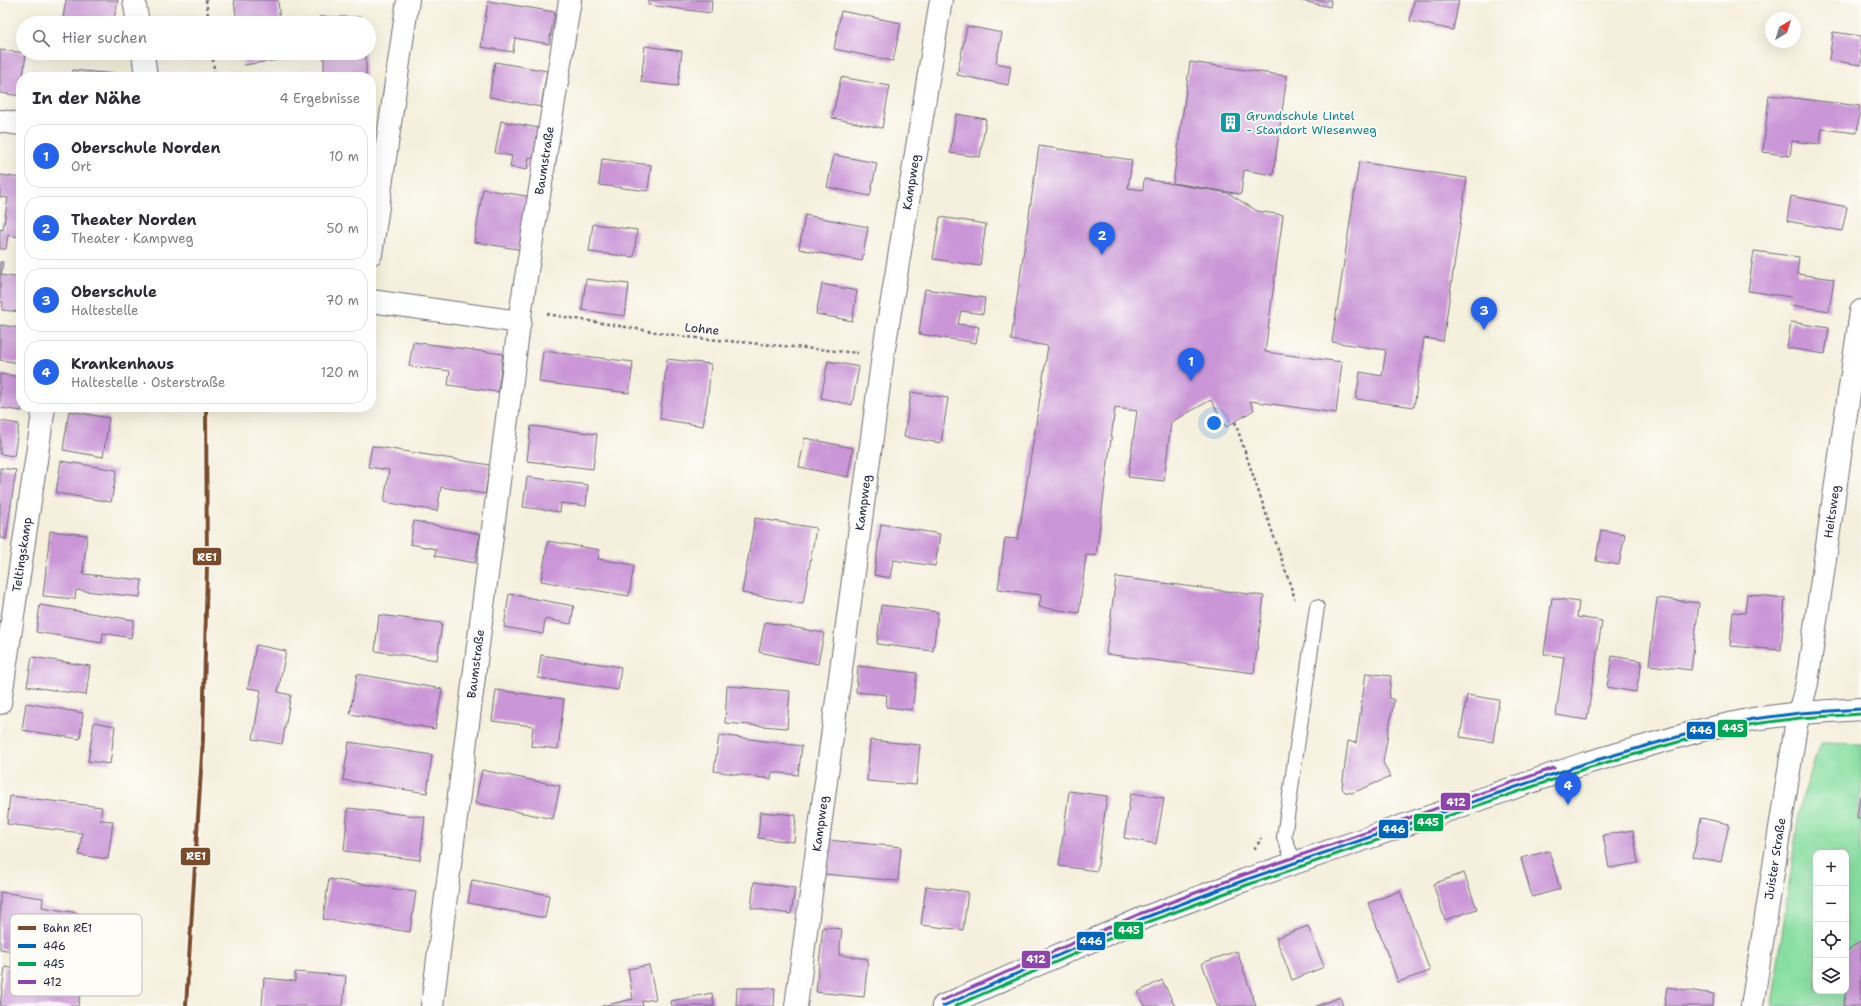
<!DOCTYPE html>
<html lang="de">
<meta charset="utf-8">
<style>
body{margin:0;font-family:"Shantell Sans",sans-serif;background:#f7f7f7;color:#2b2b33}
.controls{position:absolute;right:12px;bottom:12px;display:grid;overflow:hidden;border-radius:8px;box-shadow:0 4px 16px #0002}
.controls button{width:36px;height:36px;display:grid;place-items:center;padding:0;border:0;border-bottom:1px solid #e1e1e2;background:#fff;color:#2b2b33;font:20px sans-serif}
.compass{position:absolute;left:1765px;top:12px;width:36px;height:36px;border-radius:50%;background:#fff;box-shadow:0 4px 16px #0002;rotate:38deg}
.you{position:absolute;left:1214px;top:423px;width:14px;height:14px;margin:-10px;border:3px solid #fff;border-radius:50%;background:#1a73e8;box-shadow:0 0 0 6px #1a73e833}
.badge{display:grid;place-items:center;width:26px;height:26px;border-radius:50%;background:#2563eb;color:#fff;font-size:13px;font-weight:700}
.pin{position:absolute;translate:-50% -33px;filter:drop-shadow(0 1px 2px #0008)}
.pin::after{content:'';position:absolute;top:21px;width:14px;height:12px;background:inherit;clip-path:polygon(0 0,100% 0,50% 100%)}
.list{margin:0;padding:0;list-style:none}
h2{display:flex;justify-content:space-between;align-items:center;height:52px;margin:0;padding:0 16px;font-size:17px}
h2 small{font-size:13px;font-weight:400;color:#7c7c81}
.list li{display:grid;grid-template-columns:26px 1fr auto;gap:12px;align-items:center;box-sizing:border-box;height:64px;margin:0 8px 8px;padding:0 8px;border:1px solid #e1e1e2;border-radius:16px}
.list b{display:block;font-size:15px;white-space:nowrap}
.list p{margin:0;font-size:13px;white-space:nowrap;color:#7c7c81}
.list em{font-size:13px;font-style:normal;color:#7c7c81}
.icon{flex:none;width:22px;height:22px;fill:none;stroke:currentColor;stroke-width:2;stroke-linecap:round;stroke-linejoin:round}
.map{position:relative;flex:none;width:1861px;height:1006px;overflow:hidden}
.search{position:absolute;background:#fff;box-shadow:0 4px 16px #0002;left:16px;top:16px;width:360px;height:44px;display:flex;align-items:center;gap:10px;box-sizing:border-box;padding:0 14px;border-radius:22px;color:#7c7c81;font-size:15px}
.panel{position:absolute;background:#fff;box-shadow:0 4px 16px #0002;left:16px;top:72px;width:360px;height:340px;border-radius:16px}
.map>svg:first-child{display:block}
.green{fill:#87dea1;stroke:#54806e;fill-rule:evenodd}
.building{fill:#ca96d7}
.lines{fill:none;stroke-linecap:round;stroke-linejoin:round}
.lane-casing{stroke:#6c6a74;stroke-width:16}
.street-casing{stroke:#6c6a74;stroke-width:24}
.secondary-casing{stroke:#6c6a74;stroke-width:24}
.path{stroke:#6c6a74;stroke-width:2.5;stroke-dasharray:3 3;stroke-linecap:butt}
.lane{stroke:#fff;stroke-width:14}
.street{stroke:#fff;stroke-width:22}
.secondary{stroke:#fff;stroke-width:22}
.bus-1-casing{stroke:#fdfcf7;stroke-width:6}
.bus-2-casing{stroke:#fdfcf7;stroke-width:6}
.bus-3-casing{stroke:#fdfcf7;stroke-width:6}
.bus-1{stroke:#0065bd;stroke-width:3}
.bus-2{stroke:#00a651;stroke-width:3}
.bus-3{stroke:#8e44ad;stroke-width:3}
.rail-1-casing{stroke:#fdfcf7;stroke-width:7}
.rail-1{stroke:#7a4b2a;stroke-width:4}
.labels{text-anchor:middle;dominant-baseline:central;stroke-width:3.5;stroke-linejoin:round;paint-order:stroke}
.culture-label{font-size:12px;fill:#0d838f;stroke:#fdfcf7;text-anchor:start}
.street-label{font-size:12px;fill:#22223b;stroke:#fdfcf7}
.key{fill:#fdfcf7;stroke:#bbbbbf;stroke-width:1}
.key-label{font-size:11px;fill:#22223b}
.line-badge{stroke:#fdfcf7;stroke-width:1.5}
.badge-label{font-size:11px;text-anchor:middle;font-weight:bold;fill:#fff}
</style>
<div class="map">
<svg width="1861" height="1006" viewBox="0 0 1861 1006">
<rect width="100%" height="100%" fill="#fdfcf7"/>
<filter id="ink" filterUnits="userSpaceOnUse"><feTurbulence type="fractalNoise" baseFrequency=".025" numOctaves="2"/><feDisplacementMap in="SourceGraphic" scale="8" xChannelSelector="R" yChannelSelector="G"/><feConvolveMatrix kernelMatrix="1 2 1 2 8 2 1 2 1" color-interpolation-filters="sRGB"/></filter>
<filter id="wash" filterUnits="userSpaceOnUse"><feTurbulence type="fractalNoise" baseFrequency=".012" numOctaves="4" result="noise"/><feDisplacementMap in="SourceGraphic" scale="16" xChannelSelector="R" yChannelSelector="G"/><feGaussianBlur stdDeviation="0.9" result="paint"/><feColorMatrix in="noise" values="0 0 0 0 0 0 0 0 0 0 0 0 0 0 0 0 0 1.4 0 .05"/><feComposite in="paint" operator="in"/></filter>
<g filter="url(#wash)">
<rect width="100%" height="100%" fill="#f5f0dd"/>
<path class="green" d="M1820,743L1861,744V1006H1772L1800,806ZM1816,853H1846V991H1816Z"/>
<g id="blocks">
<path class="building" d="M66,0H118L113,23H62Z
M234,0H278L280,23H237Z
M649,0H712L711,13L648,5Z
M1298,0H1331L1330,7Z
M1414,0H1459L1453,30L1410,21Z
M488,1L555,12L549,44L515,38L513,52L481,47Z
M841,11L901,23L893,61L834,49Z
M319,17H361V23H319Z
M967,26L1002,33L996,63L1011,66L1008,85L957,75Z
M1833,32L1861,36V65L1829,60Z
M645,46L682,51L678,86L641,82Z
M0,50L26,53L23,77H21V96L0,93Z
M242,53H284V59L244,65Z
M324,53H366V77H324Z
M495,62L547,71L541,107L489,97Z
M1190,62L1287,76L1273,175L1244,170L1241,194L1173,183Z
M73,70L114,74V77H72Z
M841,77L890,86L882,128L832,118Z
M1769,95L1860,106L1857,133L1822,129L1820,144L1792,141L1790,156L1763,152Z
M956,114L986,119L980,157L950,153Z
M501,121L539,128L533,158L529,157L527,170L510,167L512,156L495,153Z
M1039,146L1132,160L1128,188L1143,190L1144,179L1228,193L1257,211L1283,215L1265,352L1342,362L1336,413L1250,401L1254,410L1226,427L1211,400L1171,422L1164,481L1128,477L1137,411L1115,408L1096,556L1086,555L1079,613L1039,607L1041,595L998,589L1005,538L1018,539L1048,346L1011,340Z
M834,155L877,163L870,196L827,187Z
M602,159L651,165L648,191L599,185Z
M1359,162L1467,178L1443,341L1424,338L1414,407L1356,399L1360,372L1382,376L1386,350L1332,342Z
M0,175L21,178V237L8,235L6,249H0V229L3,230L8,198L0,197Z
M483,189L532,197L523,250L474,242Z
M1791,196L1847,207L1842,231L1787,221Z
M805,215L868,227L862,261L799,249Z
M940,217L986,224L980,266L933,259Z
M593,224L637,230L634,257L589,252Z
M1754,251L1799,257L1797,274L1834,279L1829,311L1790,305L1791,297L1748,291Z
M0,262H3L1,275L21,278V312L2,310L3,302H0Z
M586,279L629,284L625,316L582,310Z
M822,284L857,291L852,321L816,314Z
M925,289L985,298L983,314L961,311L958,324L979,327L976,343L919,334Z
M1791,322L1829,328L1825,354L1787,348Z
M0,325L21,328V363L0,360Z
M413,342L503,354L498,392L448,385L450,371L409,366Z
M543,351L633,362L629,393L539,382Z
M667,359L711,364L708,395L703,426L660,419Z
M828,361L859,367L852,405L821,398Z
M0,374L21,377L22,411L0,408Z
M911,392L948,398L941,443L904,437Z
M69,411L109,418L103,457L63,450Z
M0,421L19,424L14,456L0,454Z
M531,426L597,434L593,469L527,461Z
M805,438L853,448L848,477L799,467Z
M372,446L490,465L485,494L441,487L437,511L384,502L389,470L368,467Z
M61,461L117,470L111,502L56,493Z
M0,468L16,470L6,539L0,538Z
M527,477L588,485L586,506L561,503L560,512L523,507Z
M755,518L816,528L803,604L742,593Z
M414,521L480,534L475,563L435,556L436,549L410,544Z
M881,524L940,534L935,566L893,560L890,578L874,575Z
M1601,530L1625,534L1619,565L1596,561Z
M50,531L87,535L83,574L142,580L140,597L76,590L75,599L43,596Z
M548,541L600,550L598,559L634,565L629,596L541,581Z
M1116,577L1264,596L1254,673L1106,654Z
M509,594L574,606L571,624L545,619L543,634L504,627Z
M1747,594L1785,598L1781,650L1730,646L1733,612L1745,613Z
M1552,598L1579,602L1577,617L1602,621L1587,720L1556,715L1564,657L1544,654Z
M1657,598L1699,603L1691,670L1649,665Z
M40,605L134,620L131,638L103,633L102,643L36,632Z
M881,605L938,612L933,651L877,644Z
M379,615L442,623L437,660L375,651Z
M765,622L824,633L818,664L759,652Z
M256,645L286,651L278,692L291,695L282,744L253,739L261,690L248,688Z
M541,655L621,667L618,690L538,678Z
M1612,656L1642,661L1636,692L1607,687Z
M32,657L90,666L86,695L27,686Z
M858,666L917,673L912,710L886,707L887,695L856,692Z
M1366,673L1391,676L1389,698L1394,700L1383,762L1390,777L1352,793L1345,792L1342,788L1348,741L1356,743Z
M357,674L442,689L435,729L350,714Z
M727,686L790,691L787,728L725,723Z
M496,690L564,699L558,749L531,746L533,726L492,721Z
M1467,695L1499,700L1493,742L1460,737Z
M26,703L83,713L80,739L22,730Z
M94,722L115,726L110,764L88,761Z
M719,735L802,746L798,775L772,772L771,779L714,771Z
M870,740L920,745L916,785L867,781Z
M349,742L432,755L427,793L343,780Z
M482,770L560,786L553,819L475,803Z
M1069,791L1107,796L1097,871L1059,866Z
M1131,793L1164,798L1156,844L1124,838Z
M10,796L102,807L100,820L113,821L108,859L79,855L82,833L7,824Z
M1860,796H1861V818H1857Z
M348,808L425,817L420,860L344,851Z
M760,812L796,815L794,842L758,838Z
M1701,818L1729,824L1721,862L1693,857Z
M1633,830L1638,863L1609,868L1603,835Z
M827,840L901,847L898,881L824,874Z
M1549,851L1560,889L1532,897L1521,858Z
M1464,873L1477,909L1445,920L1433,884Z
M329,879L416,892L410,932L323,919Z
M472,880L549,895L545,918L468,903Z
M754,882L795,888L791,914L751,908Z
M926,886L968,892L963,930L921,925Z
M1400,891L1430,971L1398,982L1368,903Z
M0,892L43,898L42,907L78,913L72,950L41,945L40,955L0,949Z
M1308,926L1324,967L1292,980L1276,938Z
M823,927L842,929L839,955L868,959L864,997L816,992Z
M1861,940V1006H1843L1849,975L1846,967V952Z
M1237,951L1256,1006H1217L1202,963Z
M649,965L656,999L642,1001L643,1006H602L633,999L628,969Z
M5,967L83,980L78,1006H0Z
M295,972L346,976L343,1006H262L264,978L295,981Z
M1162,980L1175,1006H1145L1138,992Z
M1667,987L1714,994L1712,1006H1664Z
M737,988H775L774,1006H736Z
M712,993L714,1006H672L671,1001Z
M1340,997L1343,1006H1316Z"/>
</g>
</g>
<g filter="url(#ink)">
<use href="#blocks" fill-opacity="0" stroke="#6c6a74" stroke-width="1"/>
<g class="lines">
<defs>
<path id="lane" d="M1294,862L1284,837L1317,607"/>
<g id="street">
<path d="M134,0L138,23"/>
<path d="M143,53L146,77"/>
<path d="M0,121L21,124"/>
<path d="M371,254L408,0"/>
<path d="M371,301L520,322"/>
<path id="s1" d="M0,703L44,407"/>
<path id="s2" d="M432,1006L521,309L570,0"/>
<path id="s3" d="M796,1006L883,355L941,0"/>
<path id="s4" d="M1752,1006L1796,726L1807,683L1861,311"/>
</g>
<path id="secondary" d="M943,1006L1141,919L1245,880L1586,763L1702,730L1753,719L1800,713L1861,709"/>
</defs>
<use href="#lane" class="lane-casing"/>
<use href="#street" class="street-casing"/>
<use href="#secondary" class="secondary-casing"/>
<path class="path" d="M206,0L209,23
M212,53L215,77
M547,314L686,337L858,353
M1235,422L1295,599
M1254,849L1260,841L1261,838"/>
<use href="#lane" class="lane"/>
<use href="#street" class="street"/>
<use href="#secondary" class="secondary"/>
<defs>
<path id="bus-1" d="M943,1006L1141,919L1245,880L1586,763L1702,730L1753,719L1800,713L1861,709"/>
<path id="bus-2" d="M955,1006L1143,924L1247,885L1587,768L1703,735L1754,724L1800,718L1861,714"/>
<path id="bus-3" d="M941,1001L1139,914L1243,875L1554,768"/>
</defs>
<use href="#bus-1" class="bus-1-casing"/>
<use href="#bus-2" class="bus-2-casing"/>
<use href="#bus-3" class="bus-3-casing"/>
<use href="#bus-1" class="bus-1"/>
<use href="#bus-2" class="bus-2"/>
<use href="#bus-3" class="bus-3"/>
<defs>
<path id="rail-1" d="M186,1006L203,739L207,566L206,407"/>
</defs>
<use href="#rail-1" class="rail-1-casing"/>
<use href="#rail-1" class="rail-1"/>
</g>
</g>
<defs>
<symbol id="building-square" viewBox="-11 -11 22 22"><rect x="-9" y="-9" width="18" height="18" rx="4" fill="#0f9aa8" stroke="#fdfcf7"/><path d="M-4-6H4V6H1V3H-1V6H-4ZM-2.5-4.3h1.7v1.8h-1.7ZM.8-4.3h1.7v1.8H.8ZM-2.5-1h1.7V.8h-1.7ZM.8-1h1.7V.8H.8Z" fill="#fff"/></symbol>
</defs>
<g fill-rule="evenodd">
<use href="#building-square" x="1218" y="110" width="25" height="25"/>
</g>
<g class="labels">
<g class="culture-label">
<text x="1246" y="116">Grundschule Lintel<tspan x="1246" dy="14">- Standort Wiesenweg</tspan></text>
</g>
<g class="street-label">
<text stroke="none"><textPath href="#s2" startOffset="853">Baumstraße</textPath></text>
<text stroke="none"><textPath href="#s3" startOffset="832">Kampweg</textPath></text>
<text transform="translate(702 329) rotate(6)">Lohne</text>
<text stroke="none"><textPath href="#s3" startOffset="508">Kampweg</textPath></text>
<text stroke="none"><textPath href="#s4" startOffset="501">Heitsweg</textPath></text>
<text stroke="none"><textPath href="#s1" startOffset="150">Teltingskamp</textPath></text>
<text stroke="none"><textPath href="#s2" startOffset="345">Baumstraße</textPath></text>
<text stroke="none"><textPath href="#s3" startOffset="184">Kampweg</textPath></text>
<text stroke="none"><textPath href="#s4" startOffset="149">Juister Straße</textPath></text>
</g>
</g>
<rect x="10" y="914" width="132" height="82" rx="6" class="key"/>
<rect x="18" y="926" width="18" height="4" fill="#7a4b2a"/>
<rect x="18" y="944" width="18" height="4" fill="#0065bd"/>
<rect x="18" y="962" width="18" height="4" fill="#00a651"/>
<rect x="18" y="980" width="18" height="4" fill="#8e44ad"/>
<g class="key-label">
<text x="43" y="932">Bahn RE1</text>
<text x="43" y="950">446</text>
<text x="43" y="968">445</text>
<text x="43" y="986">412</text>
</g>
<g class="line-badge">
<rect x="192" y="547" width="30" height="19" rx="4" fill="#7a4b2a"/>
<rect x="1717" y="719" width="31" height="19" rx="4" fill="#00a651"/>
<rect x="1686" y="721" width="30" height="19" rx="4" fill="#0065bd"/>
<rect x="1440" y="792" width="31" height="19" rx="4" fill="#8e44ad"/>
<rect x="1413" y="813" width="31" height="19" rx="4" fill="#00a651"/>
<rect x="1378" y="819" width="31" height="20" rx="4" fill="#0065bd"/>
<rect x="180" y="847" width="31" height="19" rx="4" fill="#7a4b2a"/>
<rect x="1113" y="921" width="31" height="19" rx="4" fill="#00a651"/>
<rect x="1076" y="931" width="30" height="20" rx="4" fill="#0065bd"/>
<rect x="1021" y="950" width="30" height="19" rx="4" fill="#8e44ad"/>
</g>
<g class="badge-label">
<text x="207" y="561">RE1</text>
<text x="1733" y="732">445</text>
<text x="1701" y="734">446</text>
<text x="1456" y="806">412</text>
<text x="1428" y="826">445</text>
<text x="1394" y="833">446</text>
<text x="196" y="860">RE1</text>
<text x="1129" y="934">445</text>
<text x="1091" y="945">446</text>
<text x="1036" y="963">412</text>
</g>
</svg>
<div class="controls">
<button>+</button>
<button>−</button>
<button><svg class="icon" aria-label="locate" viewBox="0 0 24 24"><circle cx="12" cy="12" r="6"/><path d="M12 2v4M12 18v4M2 12h4M18 12h4"/></svg></button>
<button><svg class="icon" aria-label="layers" viewBox="0 0 24 24"><path d="M12 4l9 5-9 5-9-5zM3 14l9 5 9-5"/></svg></button>
</div>
<svg class="compass" viewBox="-18 -18 36 36"><path d="M0-13l5 13h-10z" fill="#e53935"/><path d="M0 13l5-13h-10z" fill="#7c7c81"/></svg>
<div class="you"></div>
<div class="pin badge" style="left:1191px;top:381px">1</div>
<div class="pin badge" style="left:1102px;top:255px">2</div>
<div class="pin badge" style="left:1484px;top:330px">3</div>
<div class="pin badge" style="left:1568px;top:805px">4</div>
<div class="search"><svg class="icon" aria-label="search" viewBox="0 0 24 24"><circle cx="10" cy="10" r="6"/><path d="M15 15l6 6"/></svg>Hier suchen</div>
<section class="panel">
<h2>In der Nähe<small>4 Ergebnisse</small></h2>
<ul class="list">
<li><span class="badge">1</span><div><b>Oberschule Norden</b><p>Ort</p></div><em>10 m</em></li>
<li><span class="badge">2</span><div><b>Theater Norden</b><p>Theater · Kampweg</p></div><em>50 m</em></li>
<li><span class="badge">3</span><div><b>Oberschule</b><p>Haltestelle</p></div><em>70 m</em></li>
<li><span class="badge">4</span><div><b>Krankenhaus</b><p>Haltestelle · Osterstraße</p></div><em>120 m</em></li>
</ul>
</section>
</div>
